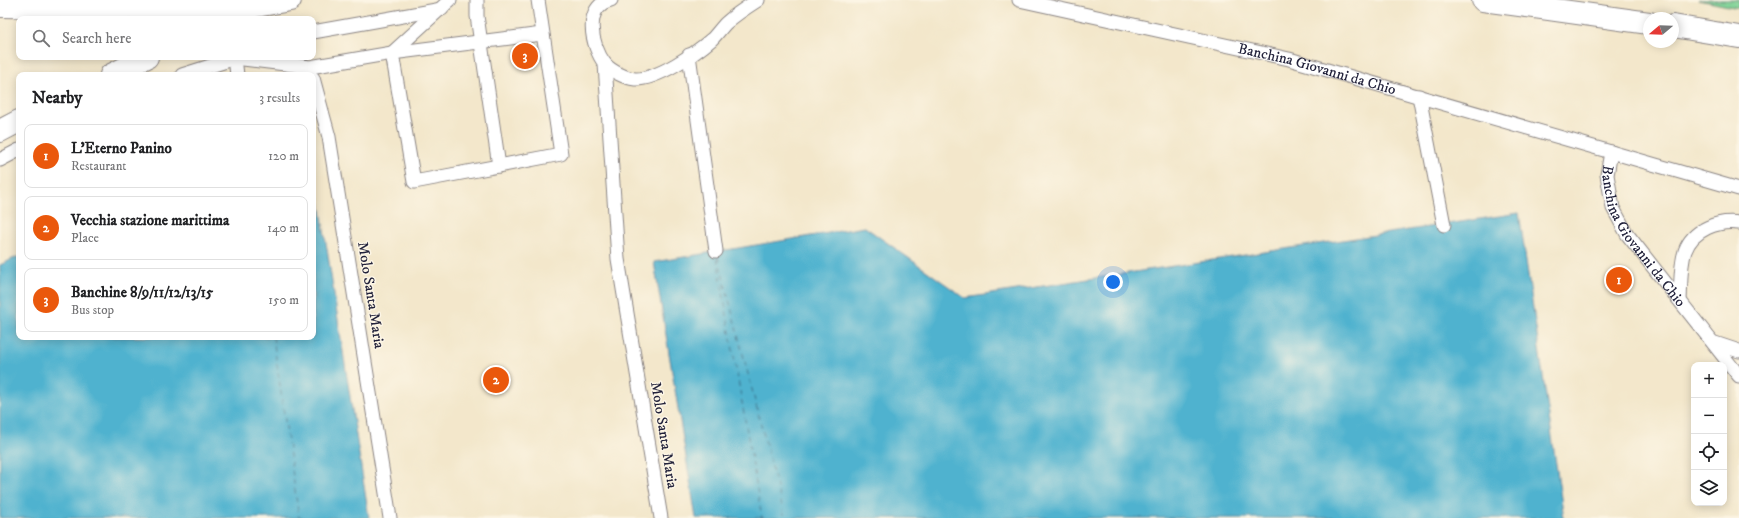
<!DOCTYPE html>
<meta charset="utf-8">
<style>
body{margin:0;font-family:"IM FELL DW Pica",serif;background:#f2f2f2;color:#202124}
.controls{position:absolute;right:12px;bottom:12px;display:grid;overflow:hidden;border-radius:8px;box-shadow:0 2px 10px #0003}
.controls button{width:36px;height:36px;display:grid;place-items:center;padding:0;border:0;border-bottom:1px solid #e0e0e0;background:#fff;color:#202124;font:20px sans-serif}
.compass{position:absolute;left:1643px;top:12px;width:36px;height:36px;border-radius:50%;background:#fff;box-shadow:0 2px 10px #0003;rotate:251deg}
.you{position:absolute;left:1113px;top:282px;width:14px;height:14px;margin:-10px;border:3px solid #fff;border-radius:50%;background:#1a73e8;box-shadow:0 0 0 6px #1a73e833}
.badge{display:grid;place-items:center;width:26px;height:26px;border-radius:50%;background:#ea580c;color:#fff;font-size:13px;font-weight:700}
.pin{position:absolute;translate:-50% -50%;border:2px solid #fff;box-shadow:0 1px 4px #0006}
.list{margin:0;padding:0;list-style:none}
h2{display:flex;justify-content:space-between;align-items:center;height:52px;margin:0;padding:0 16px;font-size:17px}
h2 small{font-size:13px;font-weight:400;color:#757577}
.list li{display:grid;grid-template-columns:26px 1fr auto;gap:12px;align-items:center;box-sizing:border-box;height:64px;margin:0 8px 8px;padding:0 8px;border:1px solid #e0e0e0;border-radius:8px}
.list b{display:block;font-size:15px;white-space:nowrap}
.list p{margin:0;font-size:13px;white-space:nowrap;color:#757577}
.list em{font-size:13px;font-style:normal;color:#757577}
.icon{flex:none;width:22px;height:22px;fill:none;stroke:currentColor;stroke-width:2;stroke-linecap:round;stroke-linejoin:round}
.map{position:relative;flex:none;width:1739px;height:518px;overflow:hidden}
.search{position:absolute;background:#fff;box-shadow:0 2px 10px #0003;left:16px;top:16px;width:300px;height:44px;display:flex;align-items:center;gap:10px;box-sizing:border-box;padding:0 14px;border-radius:8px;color:#757577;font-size:15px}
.panel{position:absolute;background:#fff;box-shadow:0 2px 10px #0003;left:16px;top:72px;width:300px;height:268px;border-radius:8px}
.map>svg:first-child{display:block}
.green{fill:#7dd194;stroke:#507a68}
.water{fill:#50b2cf;stroke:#396a85}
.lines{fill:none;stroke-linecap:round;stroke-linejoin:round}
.ferry{stroke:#345c76;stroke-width:1;stroke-dasharray:5 4;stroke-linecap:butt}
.lane-casing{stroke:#8a8483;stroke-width:15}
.street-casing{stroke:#8a8483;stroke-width:24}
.lane{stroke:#fff;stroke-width:13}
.street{stroke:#fff;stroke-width:22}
.labels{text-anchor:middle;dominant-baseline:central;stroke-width:3;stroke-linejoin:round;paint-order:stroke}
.street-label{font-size:15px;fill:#22223b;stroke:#fcf5e5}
</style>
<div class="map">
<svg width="1739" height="518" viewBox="0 0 1739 518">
<rect width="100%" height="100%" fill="#fcf5e5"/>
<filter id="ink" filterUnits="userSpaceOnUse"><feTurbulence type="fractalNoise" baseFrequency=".025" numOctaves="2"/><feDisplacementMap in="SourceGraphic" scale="8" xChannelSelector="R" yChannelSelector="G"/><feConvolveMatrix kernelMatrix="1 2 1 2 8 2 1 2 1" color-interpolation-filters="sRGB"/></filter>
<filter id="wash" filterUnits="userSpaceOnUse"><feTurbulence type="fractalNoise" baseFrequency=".012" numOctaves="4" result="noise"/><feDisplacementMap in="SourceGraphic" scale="16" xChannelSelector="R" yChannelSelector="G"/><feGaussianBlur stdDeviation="0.9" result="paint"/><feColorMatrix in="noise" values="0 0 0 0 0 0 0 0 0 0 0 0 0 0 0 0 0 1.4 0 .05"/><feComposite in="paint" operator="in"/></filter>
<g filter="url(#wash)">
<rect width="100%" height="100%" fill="#f3e7cb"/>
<path class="green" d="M1698,0H1739V8Z"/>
<path class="water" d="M313,198H319L369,518H0V265L19,256V337H313Z
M1519,213L1564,518H696L654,262L865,227L965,298Z"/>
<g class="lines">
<path class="ferry" d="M718,257L785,518
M717,258L762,518
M273,337L299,518"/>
</g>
</g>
<g filter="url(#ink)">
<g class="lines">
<defs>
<g id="lane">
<path d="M477,0V16L499,166"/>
<path d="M611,0C583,6 591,46 605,64C611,71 625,78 635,79C657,80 696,53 712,39C717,34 721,28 726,23C736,14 747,7 758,0"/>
<path id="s1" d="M1019,0L1289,59L1739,189"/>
<path d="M313,32L442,9"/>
<path d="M392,53L414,182L561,154L538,0"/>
<path d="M392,53L450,0"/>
<path d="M689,55L716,251"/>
<path d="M235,58L310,67L392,53L542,34"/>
<path d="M235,58L237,75"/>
<path d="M605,64L618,259L661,518"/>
<path d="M182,75L239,57"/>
<path d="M313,78L329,137L390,518"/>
<path d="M1419,96L1444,225"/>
<path id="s2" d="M1611,152L1607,175L1613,208L1627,234L1739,376"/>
<path d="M0,160L19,150"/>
<path d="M1680,300C1681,284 1680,266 1685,251C1693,229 1719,220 1739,223"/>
<path d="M1715,343L1739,351"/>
</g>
<path id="street" d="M1483,0L1649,23
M0,6L126,8L256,6L290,0
M1673,26L1739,37
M111,75L147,57
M0,131L19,121"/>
</defs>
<use href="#lane" class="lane-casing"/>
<use href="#street" class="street-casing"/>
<use href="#lane" class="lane"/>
<use href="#street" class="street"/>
</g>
</g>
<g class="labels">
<g class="street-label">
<text stroke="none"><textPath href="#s1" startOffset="306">Banchina Giovanni da Chio</textPath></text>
<text stroke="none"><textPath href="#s2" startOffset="95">Banchina Giovanni da Chio</textPath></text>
<text transform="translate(371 295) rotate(81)">Molo Santa Maria</text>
<text transform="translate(664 435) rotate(81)">Molo Santa Maria</text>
</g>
</g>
</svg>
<div class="controls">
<button>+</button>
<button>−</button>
<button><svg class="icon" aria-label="locate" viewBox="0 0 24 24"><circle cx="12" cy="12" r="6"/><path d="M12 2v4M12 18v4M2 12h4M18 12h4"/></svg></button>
<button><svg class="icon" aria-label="layers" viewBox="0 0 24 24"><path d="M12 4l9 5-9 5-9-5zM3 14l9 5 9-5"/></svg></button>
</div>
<svg class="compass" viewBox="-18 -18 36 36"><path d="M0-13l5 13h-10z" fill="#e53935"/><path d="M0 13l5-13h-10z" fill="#757577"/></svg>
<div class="you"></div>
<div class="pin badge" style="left:1619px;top:280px">1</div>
<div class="pin badge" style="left:496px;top:380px">2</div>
<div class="pin badge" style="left:525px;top:56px">3</div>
<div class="search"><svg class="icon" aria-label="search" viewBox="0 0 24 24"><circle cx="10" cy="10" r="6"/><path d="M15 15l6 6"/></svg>Search here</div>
<section class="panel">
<h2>Nearby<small>3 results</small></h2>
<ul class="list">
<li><span class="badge">1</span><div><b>L'Eterno Panino</b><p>Restaurant</p></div><em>120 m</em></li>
<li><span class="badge">2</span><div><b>Vecchia stazione marittima</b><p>Place</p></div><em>140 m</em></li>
<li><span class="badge">3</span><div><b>Banchine 8/9/11/12/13/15</b><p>Bus stop</p></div><em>150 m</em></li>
</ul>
</section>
</div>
